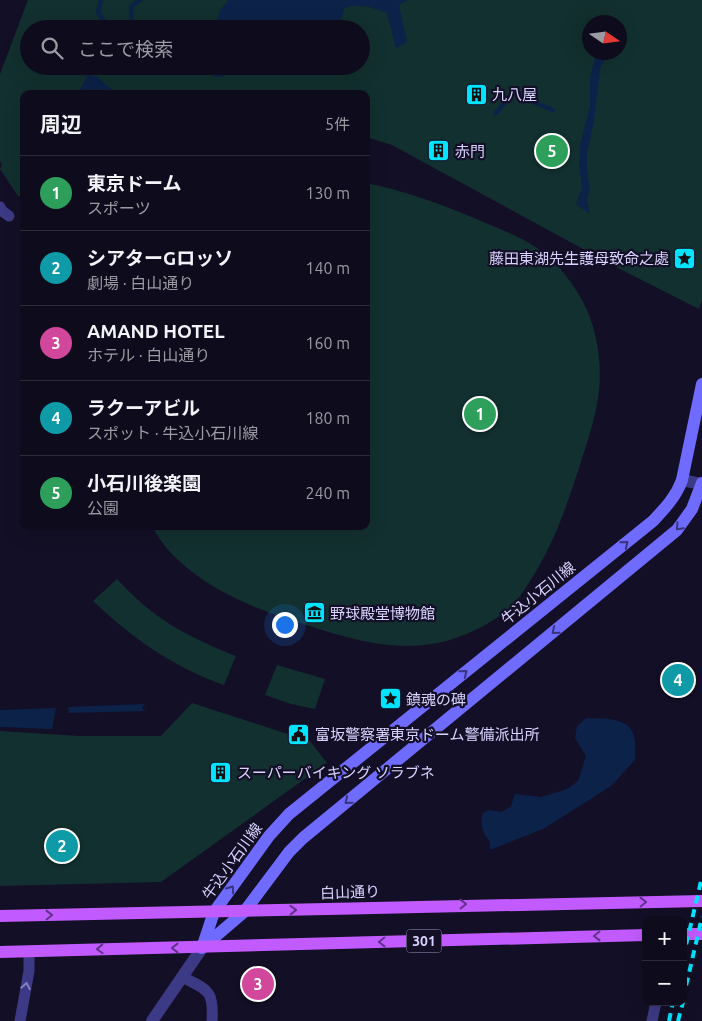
<!DOCTYPE html>
<html lang="ja">
<meta charset="utf-8">
<style>
body{margin:0;font-family:Ubuntu,"Noto Sans JP",sans-serif;background:#1c1929;color:#f1f3f6}
.controls{position:absolute;right:15px;bottom:15px;display:grid;overflow:hidden;border-radius:10px;box-shadow:0 5px 20px #0002}
.controls button{width:45px;height:45px;display:grid;place-items:center;padding:0;border:0;border-bottom:1px solid #2e2b3b;background:#0e0b1c;color:#f1f3f6;font:25px sans-serif}
.compass{position:absolute;left:582px;top:15px;width:45px;height:45px;border-radius:50%;background:#0e0b1c;box-shadow:0 5px 20px #0002;rotate:103deg}
.you{position:absolute;left:284px;top:624px;width:18px;height:18px;margin:-12px;border:4px solid #fff;border-radius:50%;background:#1a73e8;box-shadow:0 0 0 8px #1a73e833}
.badge{display:grid;place-items:center;width:32px;height:32px;border-radius:50%;background:#7c3aed;color:#fff;font-size:16px;font-weight:700}
.pin{position:absolute;translate:-50% -50%;border:2px solid #fff;box-shadow:0 1px 5px #0006}
.list{margin:0;padding:0;list-style:none}
h2{display:flex;justify-content:space-between;align-items:center;height:65px;margin:0;padding:0 20px;font-size:21px}
h2 small{font-size:16px;font-weight:400;color:#9b9ba3}
.list li{display:grid;grid-template-columns:32px 1fr auto;gap:15px;align-items:center;box-sizing:border-box;height:75px;padding:0 20px;border-top:1px solid #2e2b3b}
.list b{display:block;font-size:19px;white-space:nowrap}
.list p{margin:0;font-size:16px;white-space:nowrap;color:#9b9ba3}
.list em{font-size:16px;font-style:normal;color:#9b9ba3}
.icon{flex:none;width:28px;height:28px;fill:none;stroke:currentColor;stroke-width:2;stroke-linecap:round;stroke-linejoin:round}
.map{position:relative;flex:none;width:702px;height:1021px;overflow:hidden}
.search{position:absolute;background:#0e0b1c;box-shadow:0 5px 20px #0002;left:20px;top:20px;width:350px;height:55px;display:flex;align-items:center;gap:12px;box-sizing:border-box;padding:0 18px;border-radius:28px;color:#9b9ba3;font-size:19px}
.panel{position:absolute;background:#0e0b1c;box-shadow:0 5px 20px #0002;left:20px;top:90px;width:350px;height:440px;border-radius:10px}
.map>svg:first-child{display:block}
.green{fill:#12302f;fill-rule:evenodd}
.water{fill:#0c2248}
.lines{fill:none;stroke-linecap:round;stroke-linejoin:round}
.stream{stroke:#0c2248;stroke-width:4.5}
.minor{stroke:#3d3a85;stroke-width:11}
.tertiary{stroke:#3d3a85;stroke-width:12}
.secondary{stroke:#6f6bff;stroke-width:12}
.primary{stroke:#c25bff;stroke-width:12}
.rail{stroke:#00e5ff;stroke-width:4;stroke-dasharray:8 6;stroke-linecap:butt}
.oneway{stroke:#38347d}
.oneway2{stroke:#623188}
.oneway3{stroke:#837fbc}
.labels{text-anchor:middle;dominant-baseline:central;stroke-width:4.5;stroke-linejoin:round;paint-order:stroke}
.shield{fill:#130f26;stroke:#9e99be;stroke-width:1}
.shield-label{font-size:14px;font-weight:bold;fill:#d9d4ff}
.poi-label{font-size:15px;fill:#d9d4ff;stroke:#130f26;text-anchor:start}
.street-label{font-size:15px;fill:#d9d4ff;stroke:#130f26}
</style>
<div class="map">
<svg width="702" height="1021" viewBox="0 0 702 1021">
<rect width="100%" height="100%" fill="#130f26"/>
<path class="green" d="M28,0H702V300L699,309L618,268L392,145L366,137V94H24V198L18,196L0,169L2,165L0,161V74ZM590,22H620V52H590ZM29,29H361V66H29Z
M366,183C403,190 440,204 474,218C498,228 525,238 545,254C560,266 573,284 582,300C597,327 602,361 599,391C596,417 587,443 579,468C566,508 553,546 530,581C524,590 517,602 509,609C494,622 471,633 453,639C398,657 340,636 288,619C240,604 175,573 152,526H366Z
M117,579C153,619 188,637 236,656L224,685C173,667 132,638 93,601Z
M277,665L325,679L315,709L291,704L265,695Z
M192,703L291,735L306,736L327,763L161,882L0,886V731L79,736H161Z"/>
<path class="water" d="M228,0H407L399,5L407,42L396,48L387,13C371,7 360,3 344,8C343,12 343,16 341,20C334,33 302,29 288,29L286,23L281,24L276,29H212L220,11Z
M600,52L608,53L600,70L594,121L587,153V171L590,188L587,200L590,214L576,204L582,188L579,163L580,145L590,105V77L595,58Z
M185,66H229L223,77H213L211,71L202,70L196,74L189,71Z
M88,76H96L111,89L119,92L118,94H77Z
M145,704L142,708L146,711L69,713L68,707Z
M56,708L52,729L0,727V710Z
M586,718C602,719 629,716 634,736C636,744 635,752 635,760L611,786L567,814L543,829L490,850V842C482,833 480,825 483,813L488,810L502,812L511,806L515,794L541,797L567,789L578,781L586,756L575,738L577,726Z"/>
<g class="lines">
<path class="stream" d="M101,0L98,12L109,29
M132,29L131,6L140,0
M88,76L92,66
M496,113L515,91L538,104L553,110"/>
<path class="minor" d="M0,207L2,211L9,216
M182,977C208,990 214,990 212,1021
M20,1021L29,971V951
M652,1021L656,1002"/>
<path class="tertiary" d="M682,480L702,484
M152,1021L202,948"/>
<path class="secondary" d="M202,948L214,912L269,836L289,814L653,521C665,508 676,497 682,480L702,384
M202,948L244,912L289,852L303,838L677,530L692,509L702,483"/>
<path class="primary" d="M0,916C234,913 468,904 702,901
M683,934H702
M0,952C215,948 430,941 646,935"/>
<path class="rail" d="M683,958L702,877
M683,999L702,917
M669,1021L673,1002
M678,1021L683,1002"/>
</g>
<defs><path id="oneway-chevron" d="M-2-3.5L2.5 0L-2 3.5" fill="none" stroke-width="1.6" stroke-linecap="round" stroke-linejoin="round" transform="scale(1.25)"/></defs>
<g class="oneway">
<use href="#oneway-chevron" transform="translate(679 527) rotate(133)"/>
<use href="#oneway-chevron" transform="translate(625 544) rotate(-39)"/>
<use href="#oneway-chevron" transform="translate(555 631) rotate(141)"/>
<use href="#oneway-chevron" transform="translate(464 673) rotate(-39)"/>
<use href="#oneway-chevron" transform="translate(348 801) rotate(141)"/>
<use href="#oneway-chevron" transform="translate(231 889) rotate(-55)"/>
</g>
<g class="oneway2">
<use href="#oneway-chevron" transform="translate(643 902) rotate(-1)"/>
<use href="#oneway-chevron" transform="translate(463 904) rotate(-1)"/>
<use href="#oneway-chevron" transform="translate(293 910) rotate(-2)"/>
<use href="#oneway-chevron" transform="translate(49 915) rotate(-1)"/>
<use href="#oneway-chevron" transform="translate(597 936) rotate(179)"/>
<use href="#oneway-chevron" transform="translate(382 942) rotate(179)"/>
<use href="#oneway-chevron" transform="translate(175 948) rotate(180)"/>
<use href="#oneway-chevron" transform="translate(100 949) rotate(178)"/>
</g>
<use class="oneway3" href="#oneway-chevron" transform="translate(26 986) rotate(-80)"/>
<defs>
<symbol id="building-square" viewBox="-11 -11 22 22"><rect x="-9" y="-9" width="18" height="18" rx="4" fill="#00e5ff" stroke="#130f26"/><path d="M-4-6H4V6H1V3H-1V6H-4ZM-2.5-4.3h1.7v1.8h-1.7ZM.8-4.3h1.7v1.8H.8ZM-2.5-1h1.7V.8h-1.7ZM.8-1h1.7V.8H.8Z" fill="#111"/></symbol>
<symbol id="sight-square" viewBox="-11 -11 22 22"><rect x="-9" y="-9" width="18" height="18" rx="4" fill="#00e5ff" stroke="#130f26"/><path d="M0-6L1.8-2.2L6-1.7L2.9 1.2L3.7 5.4L0 3.3L-3.7 5.4L-2.9 1.2L-6-1.7L-1.8-2.2Z" fill="#111"/></symbol>
<symbol id="museum-square" viewBox="-11 -11 22 22"><rect x="-9" y="-9" width="18" height="18" rx="4" fill="#00e5ff" stroke="#130f26"/><path d="M0-6L6-3V-2H-6V-3ZM-5-1h2V3h-2ZM-1-1h2V3h-2ZM3-1h2V3H3ZM-6 4H6V6H-6Z" fill="#111"/></symbol>
<symbol id="civic-square" viewBox="-11 -11 22 22"><rect x="-9" y="-9" width="18" height="18" rx="4" fill="#00e5ff" stroke="#130f26"/><path d="M-.6-6.5H3V-4.5H.6V-3L4-1V1h2V6H-6V1h2V-1L-.6-3ZM-1.2 2.5V6h2.4V2.5Z" fill="#111"/></symbol>
</defs>
<g fill-rule="evenodd">
<use href="#building-square" x="464" y="82" width="25" height="25"/>
<use href="#building-square" x="426" y="138" width="25" height="25"/>
<use href="#sight-square" x="672" y="246" width="25" height="25"/>
<use href="#museum-square" x="302" y="600" width="25" height="25"/>
<use href="#sight-square" x="378" y="686" width="25" height="25"/>
<use href="#civic-square" x="286" y="722" width="25" height="25"/>
<use href="#building-square" x="208" y="760" width="25" height="25"/>
</g>
<g class="labels">
<rect class="shield" x="406.5" y="929.5" width="35" height="23" rx="4"/>
<g class="shield-label">
<text x="424" y="941">301</text>
</g>
<g class="poi-label">
<text x="492" y="94">九八屋</text>
<text x="455" y="151">赤門</text>
<text x="669" y="258" text-anchor="end">藤田東湖先生護母致命之處</text>
<text x="330" y="613">野球殿堂博物館</text>
<text x="406" y="699">鎮魂の碑</text>
<text x="315" y="734">富坂警察署東京ドーム警備派出所</text>
<text x="237" y="772">スーパーバイキング ソラブネ</text>
</g>
<g class="street-label">
<text transform="translate(538 593) rotate(-39)">牛込小石川線</text>
<text transform="translate(232 861) rotate(-54)">牛込小石川線</text>
<text transform="translate(350 892) rotate(-2)">白山通り</text>
</g>
</g>
</svg>
<div class="controls">
<button>+</button>
<button>−</button>
</div>
<svg class="compass" viewBox="-18 -18 36 36"><path d="M0-13l5 13h-10z" fill="#e53935"/><path d="M0 13l5-13h-10z" fill="#9b9ba3"/></svg>
<div class="you"></div>
<div class="pin badge" style="left:480px;top:414px;background:#2e9e5b">1</div>
<div class="pin badge" style="left:62px;top:846px;background:#0f9aa8">2</div>
<div class="pin badge" style="left:258px;top:984px;background:#d1479c">3</div>
<div class="pin badge" style="left:678px;top:680px;background:#0f9aa8">4</div>
<div class="pin badge" style="left:552px;top:151px;background:#2e9e5b">5</div>
<div class="search"><svg class="icon" aria-label="search" viewBox="0 0 24 24"><circle cx="10" cy="10" r="6"/><path d="M15 15l6 6"/></svg>ここで検索</div>
<section class="panel">
<h2>周辺<small>5件</small></h2>
<ul class="list">
<li><span class="badge" style="background:#2e9e5b">1</span><div><b>東京ドーム</b><p>スポーツ</p></div><em>130 m</em></li>
<li><span class="badge" style="background:#0f9aa8">2</span><div><b>シアターGロッソ</b><p>劇場 · 白山通り</p></div><em>140 m</em></li>
<li><span class="badge" style="background:#d1479c">3</span><div><b>AMAND HOTEL</b><p>ホテル · 白山通り</p></div><em>160 m</em></li>
<li><span class="badge" style="background:#0f9aa8">4</span><div><b>ラクーアビル</b><p>スポット · 牛込小石川線</p></div><em>180 m</em></li>
<li><span class="badge" style="background:#2e9e5b">5</span><div><b>小石川後楽園</b><p>公園</p></div><em>240 m</em></li>
</ul>
</section>
</div>
